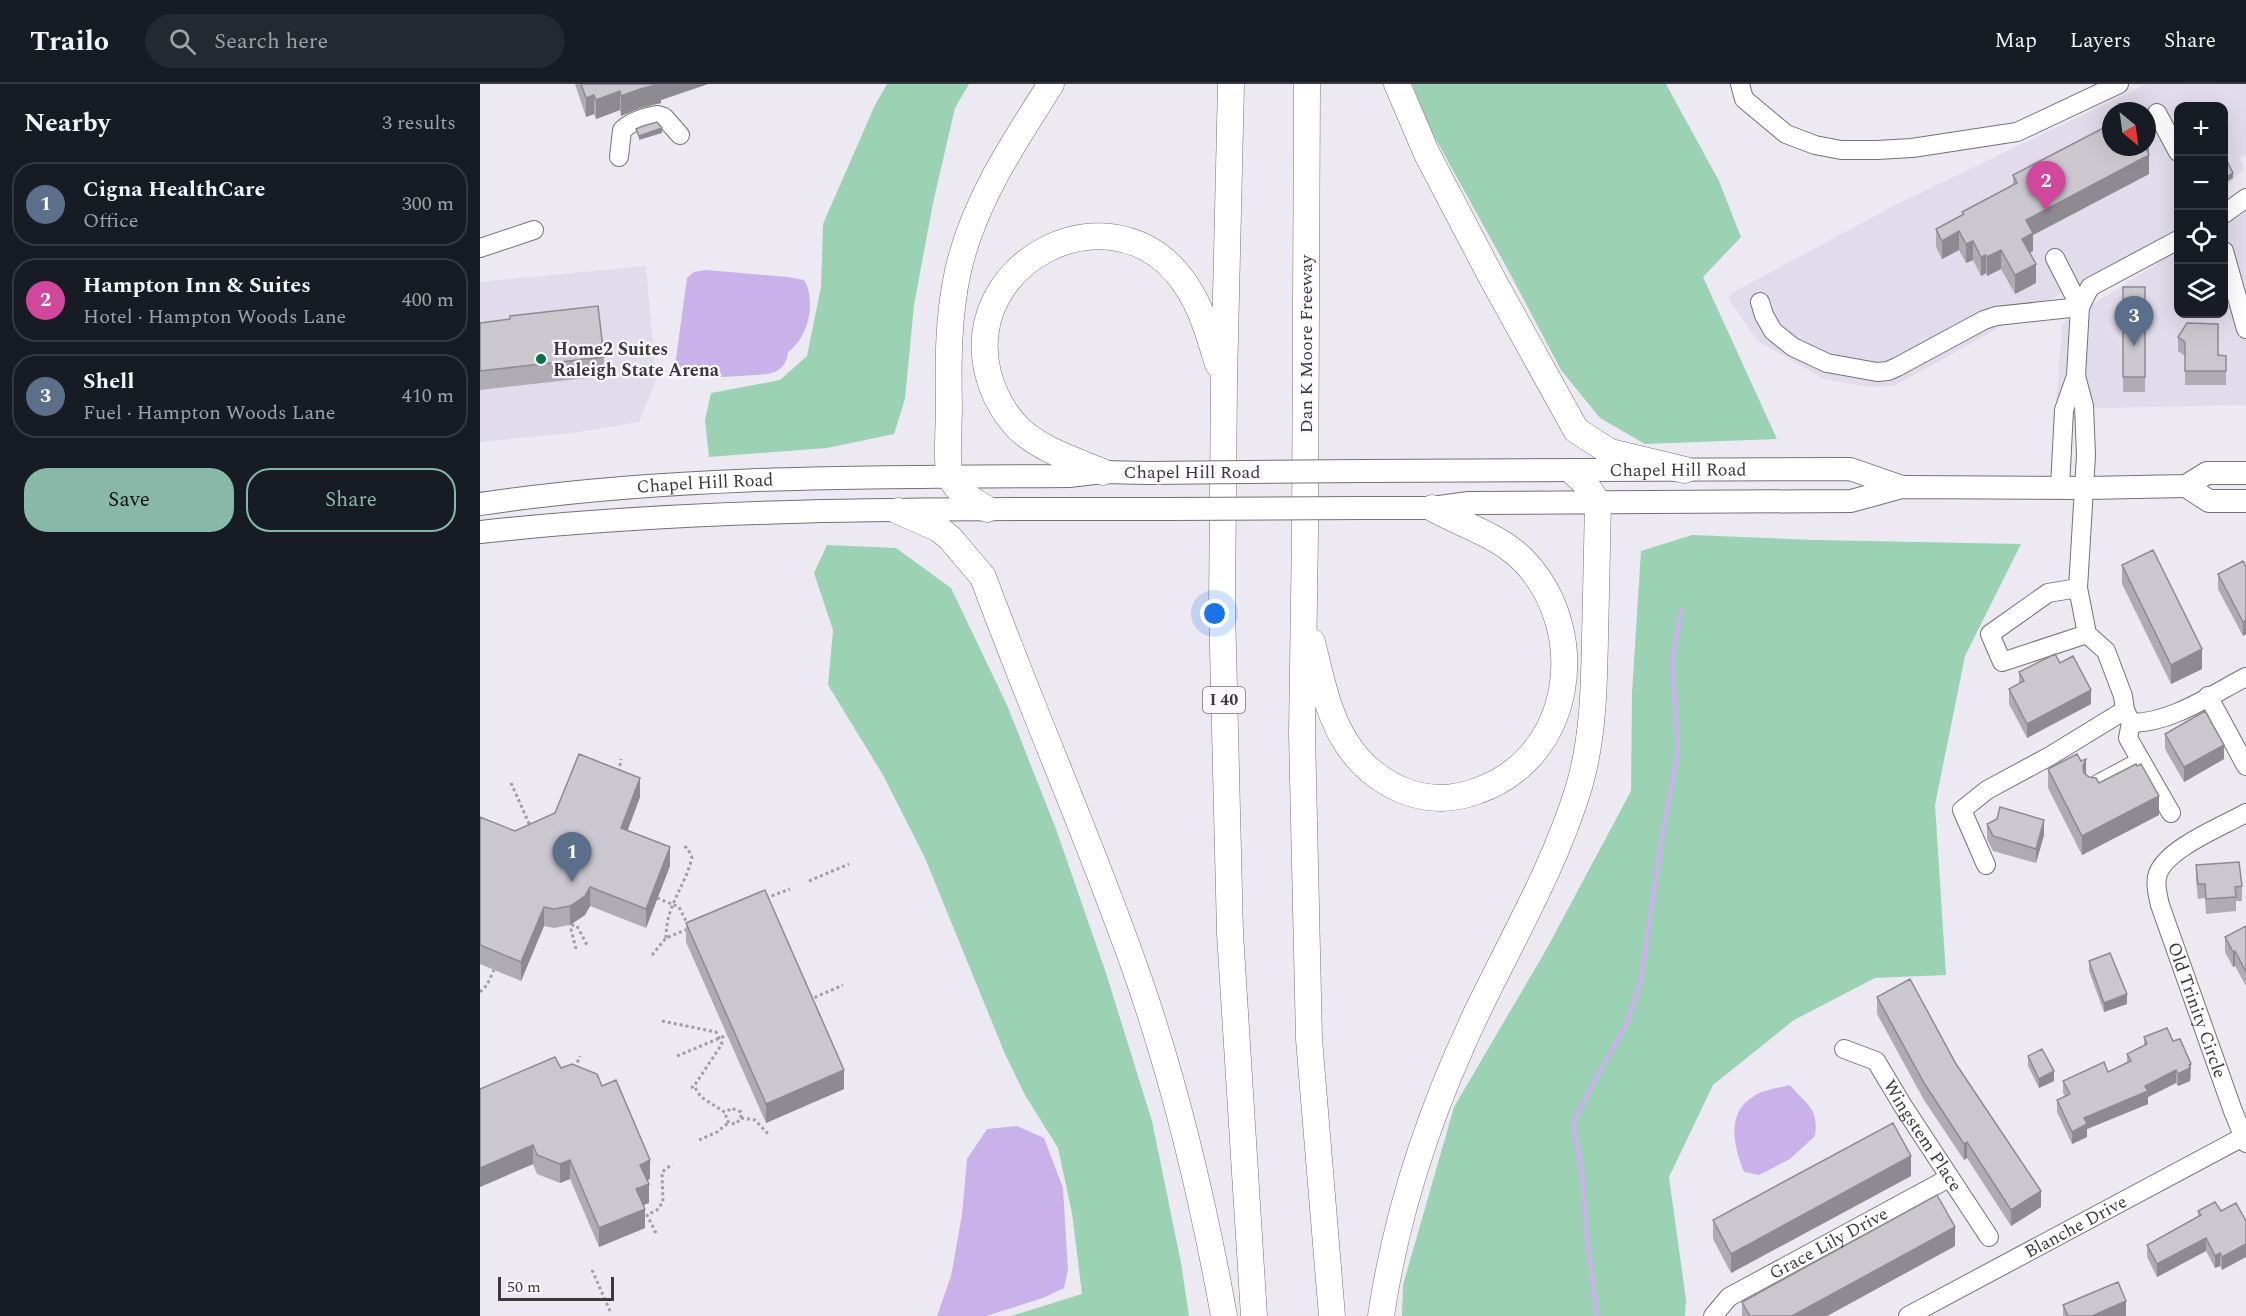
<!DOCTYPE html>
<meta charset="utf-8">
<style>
body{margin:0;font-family:Spectral,serif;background:#242831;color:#f1f3f6}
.controls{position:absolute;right:18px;top:18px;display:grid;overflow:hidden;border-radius:12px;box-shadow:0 6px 24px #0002}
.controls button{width:54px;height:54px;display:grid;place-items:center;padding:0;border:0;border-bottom:2px solid #363941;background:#171b24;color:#f1f3f6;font:30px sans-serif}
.compass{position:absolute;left:1622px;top:18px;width:54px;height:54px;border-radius:50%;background:#171b24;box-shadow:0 6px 24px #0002;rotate:151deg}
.scale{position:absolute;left:18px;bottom:15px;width:116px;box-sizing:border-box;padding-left:6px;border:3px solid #3a393c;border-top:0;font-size:16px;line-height:21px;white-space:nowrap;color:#3a393c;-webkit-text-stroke:4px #faf7fe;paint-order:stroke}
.you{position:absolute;left:735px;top:530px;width:21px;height:21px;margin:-15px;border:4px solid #fff;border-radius:50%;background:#1a73e8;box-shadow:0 0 0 9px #1a73e833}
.badge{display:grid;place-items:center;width:39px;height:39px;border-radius:50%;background:#88b9a8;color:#fff;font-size:20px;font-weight:700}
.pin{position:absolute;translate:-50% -50px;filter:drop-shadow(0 2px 3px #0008)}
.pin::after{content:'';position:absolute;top:32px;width:21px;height:18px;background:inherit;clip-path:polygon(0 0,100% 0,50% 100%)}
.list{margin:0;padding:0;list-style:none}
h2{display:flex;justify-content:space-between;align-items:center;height:78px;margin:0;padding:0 24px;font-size:26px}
h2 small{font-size:20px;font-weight:400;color:#9ea1a6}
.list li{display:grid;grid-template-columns:39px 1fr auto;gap:18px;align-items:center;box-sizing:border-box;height:84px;margin:0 12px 12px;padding:0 12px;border:2px solid #363941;border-radius:24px}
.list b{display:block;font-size:22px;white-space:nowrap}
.list p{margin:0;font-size:20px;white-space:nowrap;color:#9ea1a6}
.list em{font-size:20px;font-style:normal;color:#9ea1a6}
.actions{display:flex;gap:12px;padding:18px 24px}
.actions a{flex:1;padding:14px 0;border:2px solid #88b9a8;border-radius:24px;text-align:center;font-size:21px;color:#88b9a8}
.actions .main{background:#88b9a8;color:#111}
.icon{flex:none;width:33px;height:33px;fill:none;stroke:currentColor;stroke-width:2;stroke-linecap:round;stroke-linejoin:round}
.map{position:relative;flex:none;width:1766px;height:1232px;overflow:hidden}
header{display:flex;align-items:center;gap:36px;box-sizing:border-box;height:84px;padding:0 30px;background:#171b24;border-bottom:2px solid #363941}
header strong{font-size:28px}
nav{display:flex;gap:33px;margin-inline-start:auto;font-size:21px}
.search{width:420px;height:54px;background:#242831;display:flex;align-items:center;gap:15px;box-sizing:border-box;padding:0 21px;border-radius:33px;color:#9ea1a6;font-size:22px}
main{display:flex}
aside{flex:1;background:#171b24}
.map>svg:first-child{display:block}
.built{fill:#e1dbeb;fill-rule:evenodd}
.green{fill:#9bd2b3}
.water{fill:#c9b2ea}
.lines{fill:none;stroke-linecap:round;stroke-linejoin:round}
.stream{stroke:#c9b2ea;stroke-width:4.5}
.minor-casing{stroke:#747179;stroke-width:20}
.major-casing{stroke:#747179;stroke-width:24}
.highway-casing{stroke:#747179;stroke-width:27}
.path{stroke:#a19ea5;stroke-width:3;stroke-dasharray:3 3;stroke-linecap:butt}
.minor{stroke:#fff;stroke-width:18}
.major{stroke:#fff;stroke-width:22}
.highway{stroke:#fff;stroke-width:26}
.major-bridge-casing{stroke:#747179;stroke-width:24;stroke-linecap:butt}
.major-bridge{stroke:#fff;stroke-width:22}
.wall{fill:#aeabb2}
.shaded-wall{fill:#8d8b91}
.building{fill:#cac7cf;stroke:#8d8b91;stroke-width:1.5}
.poi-dot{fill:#087249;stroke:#faf7fe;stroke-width:2}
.labels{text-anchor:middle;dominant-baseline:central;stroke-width:4.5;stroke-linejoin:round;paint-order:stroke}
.shield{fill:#faf7fe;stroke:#747276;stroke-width:1.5}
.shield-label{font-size:16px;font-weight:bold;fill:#3a393c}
.street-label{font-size:18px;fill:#3a393c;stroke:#faf7fe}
.poi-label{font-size:18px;font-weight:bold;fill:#3a393c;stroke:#faf7fe;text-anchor:start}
</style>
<header>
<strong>Trailo</strong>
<div class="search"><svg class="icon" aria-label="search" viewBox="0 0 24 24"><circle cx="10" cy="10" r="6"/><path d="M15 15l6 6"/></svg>Search here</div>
<nav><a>Map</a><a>Layers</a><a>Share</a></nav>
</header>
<main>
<aside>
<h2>Nearby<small>3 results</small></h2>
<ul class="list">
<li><span class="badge" style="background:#5c6f8a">1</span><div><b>Cigna HealthCare</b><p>Office</p></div><em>300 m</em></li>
<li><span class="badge" style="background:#d1479c">2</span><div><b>Hampton Inn &amp; Suites</b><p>Hotel · Hampton Woods Lane</p></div><em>400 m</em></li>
<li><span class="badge" style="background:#5c6f8a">3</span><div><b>Shell</b><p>Fuel · Hampton Woods Lane</p></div><em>410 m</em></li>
</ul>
<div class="actions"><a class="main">Save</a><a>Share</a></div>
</aside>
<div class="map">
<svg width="1766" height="1232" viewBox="0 0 1766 1232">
<rect width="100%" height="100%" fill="#ede9f2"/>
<path class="built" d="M1667,0H1766V71L1760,74L1764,84L1744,106V22H1698V145L1414,302L1389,303L1344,295L1278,257L1249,216L1250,210L1417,120ZM1631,27H1667V63H1631Z
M1766,124V321L1620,324L1576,319L1582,240L1698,166V230H1744V138Z
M166,182L176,296L159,338L92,349L0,358V198Z"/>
<path class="green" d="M407,0H489L475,24L453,119L434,221L425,315L414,350L347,364L229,373L225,336L231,309L300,296L327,272L341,203L343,140L395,21Z
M932,0H1186L1239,97L1261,153L1223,193L1297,355L1165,360L1120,334L1081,286L1027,184L949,43Z
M1212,451L1335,456L1541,460L1485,572L1455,721L1466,891L1395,894L1314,936L1233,1001L1189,1093L1206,1216L1205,1232H922L923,1201L974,1023L1066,866L1151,707L1152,609L1161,467Z
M347,461L416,464L471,504L527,621L576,745L626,889L672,1037L701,1179L709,1232H531L602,1210L592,1129L578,1064L545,1011L525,970L445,774L403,691L348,601L353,546L334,489Z"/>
<path class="water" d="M226,186L308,193L324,196C337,217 328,254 308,268C307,278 302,286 292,289C283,292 213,295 205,292C200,290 198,287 195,282L207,194L214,188Z
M1310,1001C1327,1022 1339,1023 1335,1052L1310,1075L1279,1091L1264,1088C1254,1063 1245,1029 1274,1012C1283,1006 1299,1004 1310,1001Z
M537,1042L564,1054L583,1104L588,1186L584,1204L563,1214L506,1232H457L471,1192L482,1131L487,1075L507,1045Z"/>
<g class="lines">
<path class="stream" d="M1117,1232L1106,1147L1102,1089L1093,1039L1120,987L1146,941L1161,896L1180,765L1198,665L1192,577L1201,527"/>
<defs>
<g id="minor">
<path d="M1260,0L1264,15L1306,50L1335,61L1361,66H1397L1432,64L1537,48L1639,0"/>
<path d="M1677,29L1698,68"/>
<path d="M139,73L142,46C152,37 165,33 178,31L184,33L200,51"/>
<path d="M1744,130L1766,114"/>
<path d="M0,164L54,146"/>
<path d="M1744,167L1766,245"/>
<path d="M1280,218L1284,231L1293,247L1313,263L1347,279L1397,288L1408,287L1417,283L1504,236L1516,232L1600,223L1575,174"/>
<path d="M1596,292L1604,322L1606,371L1598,504L1607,550L1626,567L1643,612L1645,626L1651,639C1691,639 1731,611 1766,593"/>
<path d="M1580,403L1584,326L1596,292L1600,223L1610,203L1698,156"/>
<path d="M1598,504L1568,509L1510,550L1522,578L1607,550"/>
<path d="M1728,612L1766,682"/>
<path d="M1651,639L1648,654L1691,729"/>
<path d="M1618,700L1661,677"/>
<path id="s1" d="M1766,729C1743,742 1682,766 1677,793C1675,802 1678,812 1680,821L1753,1027L1766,1059"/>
<path d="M1506,781L1482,726L1507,706L1570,672L1645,626"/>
<path id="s2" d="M1364,965L1396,977L1423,1022L1509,1153"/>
<path id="s3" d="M1233,1232L1249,1213L1469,1094"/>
<path id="s4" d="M1428,1232L1763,1053"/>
</g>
<g id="major">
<path id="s5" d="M884,387L1370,385L1422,403"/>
<path d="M1706,402L1729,417H1766"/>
<path id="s6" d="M0,420C195,391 392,393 589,392L623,388L667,389"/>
<path d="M885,424H952L989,419L1371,417L1422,403L1606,404L1706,402L1727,389H1766"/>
<path d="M0,448C229,423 459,425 689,425"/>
</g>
<path id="highway" d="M751,0L744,297L742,524L750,849L774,1232
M827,0L825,450L822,649L829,955L852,1232
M917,0L947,70L1013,196L1096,346L1130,368L1205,386
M623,388C594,376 561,366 538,344C523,328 513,309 508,289C481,179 625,104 697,189C720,216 728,248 738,280
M507,425C494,417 476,408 470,392C466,381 469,338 469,324C468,279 468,232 478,187C493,119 534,58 571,0
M418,427L459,445L470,454L503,493C552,626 610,756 657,890C696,1001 723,1116 744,1232
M832,558C841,593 847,629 867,660C882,683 905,701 930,709C952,716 976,715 997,707C1093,674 1111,549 1045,478C1021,452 982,441 952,424
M901,1232C917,1124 952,1021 1000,922C1035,850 1075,781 1099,703C1113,655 1114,605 1115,555C1116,510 1117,465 1118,419L1104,398L1093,388"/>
</defs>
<use href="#minor" class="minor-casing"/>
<use href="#major" class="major-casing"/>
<use href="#highway" class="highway-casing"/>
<path class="path" d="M139,688L141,675
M31,699L51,744
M329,797L369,780
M177,814L199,823L208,841
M286,814L310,805
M186,854C186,821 204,805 212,774L208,765L203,761
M96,865L91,845L92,841L97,842L107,861
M172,871L186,854L208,845
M0,908L7,901L14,886
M329,916L363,901
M182,937L236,948L242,960L214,1002
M197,972L247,951
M95,984L100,972
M211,1004L214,1002L221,1013L246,1029V1034L249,1039L256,1040L261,1034V1028L251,1024L246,1029
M261,1034L275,1036L289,1051
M219,1056L237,1048L248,1039
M176,1149L167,1131L177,1126L183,1118L182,1089L186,1084L193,1081
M112,1186L130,1227"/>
<use href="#minor" class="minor"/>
<use href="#major" class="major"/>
<use href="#highway" class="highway"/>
<defs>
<path id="major-bridge" d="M667,389L884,387
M689,425L885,424"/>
</defs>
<use href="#major-bridge" class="major-bridge-casing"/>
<use href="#major-bridge" class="major-bridge"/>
</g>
<path class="wall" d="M95,0H228L181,16V19L160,24L141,32L140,26L116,35L114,30L106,33Z
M1669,77V90L1553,151V167L1550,169L1556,199L1535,210L1521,185L1507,192L1506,189L1501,192L1493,176L1486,179L1479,166L1462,175L1456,163V145L1482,131V128L1533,101V91Z
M1643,203H1665V308H1643Z
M0,239L124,273V292L0,306Z
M1698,253L1738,271L1746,272V301H1705V272L1698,267Z
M1642,481L1722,585L1691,600L1642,500Z
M1766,483L1763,552L1738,505V490Z
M1539,588L1611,620L1547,654L1529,620V605L1539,599Z
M1685,650L1744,675L1704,698L1685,665Z
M1568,685L1606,691L1619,699L1679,731L1602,771L1568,704Z
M160,713L148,746L190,782L166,844L110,822L105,831L90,841L74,844L64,842L41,897L0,880V733L35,747Z
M1507,740L1564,751L1556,779L1513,767L1507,755Z
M1716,781L1762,802V817H1756V827L1726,830L1725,814L1718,815L1716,796Z
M206,839L364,1005L286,1039L206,858Z
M1766,842V902L1755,882L1753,883L1745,868V853Z
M1609,877L1647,920L1624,928L1609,887Z
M1397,913L1476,980L1561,1123L1531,1142L1487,1074L1484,1076L1444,1016L1397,930Z
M1664,953L1693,957L1711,992L1710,997L1698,1002L1696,999L1668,1013V1020L1607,1045V1053L1592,1060L1577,1028V1016L1585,1012L1583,1009V997L1628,988L1647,978V970L1664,962Z
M1548,972L1574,997L1559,1004L1548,982Z
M81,984L122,1002L170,1095L167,1096L169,1119L163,1121L165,1144L119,1163L90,1095L80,1099L57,1090L53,1080L0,1103V1005Z
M1431,1092L1251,1189L1233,1155V1136Z
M1756,1119L1742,1186L1740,1182L1735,1184L1726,1167L1677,1193L1667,1173V1161L1718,1133V1127H1741Z
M1475,1162L1347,1232H1262V1218Z
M1583,1221L1646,1232H1583Z"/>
<path class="shaded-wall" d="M180,0H228L181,16V19L160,24L141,32V12L160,5Z
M140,7V26L116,35V16Z
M114,11V30L106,33V14Z
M182,44V49L159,56V52Z
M1669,59V90L1553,151V167L1542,173V155L1546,136L1664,63H1667V60Z
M1753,89V94L1743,100V95Z
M1479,147V166L1462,175V157Z
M1493,157V176L1486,179V160Z
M1521,166V185L1507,192V173Z
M1506,171V189L1501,192V173Z
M1556,180V199L1535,210V191Z
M1766,536V550L1763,552V538Z
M1722,565V585L1691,600V581Z
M1611,606V620L1547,654V640Z
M1744,661V675L1704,698V683Z
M1606,675V694L1603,682Z
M160,694V713L141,763V744Z
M1679,712V731L1602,771V752Z
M1564,736V751L1556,779V765Z
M190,763V782L166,844V825Z
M110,803V822L105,831L90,841V822Z
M64,823V842L41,897V878Z
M1755,867V882L1753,883V868Z
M1647,910V920L1624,928V919Z
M1711,980L1710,997L1698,1002V990Z
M364,986V1005L286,1039V1020Z
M1696,986V999L1668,1013V1020L1607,1045V1053L1592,1060V1048L1604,1034Z
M1574,987V997L1559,1004V995Z
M1487,1058V1074L1484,1076V1060Z
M53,1061V1080L0,1103V1084Z
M1431,1072V1092L1251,1189V1170Z
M90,1076V1095L80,1099V1080Z
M170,1076V1095L160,1100V1081Z
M169,1100V1119L156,1124V1105Z
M1561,1107V1123L1531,1142V1126Z
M165,1125V1144L119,1163V1144Z
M1475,1143V1162L1347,1232H1312Z
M1726,1154V1167L1677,1193V1180Z
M1766,1160V1173L1742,1186V1173Z
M1740,1169V1182L1735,1184V1172Z
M1646,1217V1232H1612Z"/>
<path class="building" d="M101,0H180L160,5L141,12L140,7L116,16L114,11L106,14Z
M177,38L182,44L159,52L156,45L163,42Z
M1631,40V63H1665L1669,71L1546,136L1553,149L1542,155L1556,180L1535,191L1521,166L1507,173L1506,171L1501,173L1493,157L1486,160L1479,147L1462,157L1456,145L1484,130L1482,128L1537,99L1533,91Z
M1748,79L1753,89L1743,95V81Z
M1643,203H1665V293H1643Z
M118,222L124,273L0,287V239L30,235V232Z
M1707,239L1738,240V271L1746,272V287H1705V258L1698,253Z
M1673,466L1722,565L1691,581L1642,481Z
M1763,477L1766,483V536L1763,538L1738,490Z
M1575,570L1580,579L1593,572L1611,606L1547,640L1529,605L1544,597L1539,588Z
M1725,627L1744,661L1704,683L1685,650Z
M99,670L160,694L141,744L190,763L166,825L110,803L105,812L90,822L74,825L64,823L41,878L0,861V733L35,747L75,729Z
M1597,670L1601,677L1606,675L1603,682L1604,689L1609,693L1616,694L1619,699L1656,680L1657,682L1661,680L1679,712L1602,752L1568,685Z
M1520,723L1564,736L1556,765L1513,752L1507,740L1517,735Z
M1759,778L1762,802L1755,803L1756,813L1726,815L1725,800H1718L1716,781Z
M285,806L364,986L286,1020L206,839Z
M1766,842V888L1755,867L1753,868L1745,853Z
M1630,869L1647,910L1624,919L1609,877Z
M1430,895L1476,980L1561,1107L1531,1126L1487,1058L1484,1060L1444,999L1397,913Z
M1687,944L1693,957L1700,955L1711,980L1709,981L1710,984L1698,990L1696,986L1665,1002L1668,1007L1604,1034L1607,1040L1592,1048L1577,1016L1590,1010L1583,997L1624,978L1628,988L1651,977L1647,970L1667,960L1664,953Z
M1562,965L1574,987L1559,995L1548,972Z
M75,973L81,984L92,980L117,990L122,1002L136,996L170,1076L160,1081L169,1100L156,1105L165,1125L119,1144L90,1076L80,1080L57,1071L53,1061L0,1084V1005Z
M1413,1039L1431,1072L1251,1170L1233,1136Z
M1457,1111L1475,1143L1312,1232H1270L1262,1218Z
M1735,1118L1741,1127L1756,1119L1766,1137V1160L1742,1173L1740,1169L1735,1172L1726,1154L1677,1180L1667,1161L1721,1131L1718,1127Z
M1638,1198L1646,1217L1612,1232H1588L1583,1221Z"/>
<circle class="poi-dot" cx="61" cy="275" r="6"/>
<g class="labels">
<rect class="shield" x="723" y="603" width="42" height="26" rx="4.5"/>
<g class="shield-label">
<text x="744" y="616">I 40</text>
</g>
<g class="street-label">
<text transform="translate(826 260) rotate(-90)">Dan K Moore Freeway</text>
<text stroke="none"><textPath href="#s5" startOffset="314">Chapel Hill Road</textPath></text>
<text x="712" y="388">Chapel Hill Road</text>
<text stroke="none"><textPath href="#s6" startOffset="226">Chapel Hill Road</textPath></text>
<text stroke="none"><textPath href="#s1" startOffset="252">Old Trinity Circle</textPath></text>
<text stroke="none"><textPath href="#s2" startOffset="122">Wingstem Place</textPath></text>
<text stroke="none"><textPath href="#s4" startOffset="190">Blanche Drive</textPath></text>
<text stroke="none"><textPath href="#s3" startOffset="138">Grace Lily Drive</textPath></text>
</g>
<g class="poi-label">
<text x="73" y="265">Home2 Suites<tspan x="73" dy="21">Raleigh State Arena</tspan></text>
</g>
</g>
</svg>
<div class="controls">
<button>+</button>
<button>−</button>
<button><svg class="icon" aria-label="locate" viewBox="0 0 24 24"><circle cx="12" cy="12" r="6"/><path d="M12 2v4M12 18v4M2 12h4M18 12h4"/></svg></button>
<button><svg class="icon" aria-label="layers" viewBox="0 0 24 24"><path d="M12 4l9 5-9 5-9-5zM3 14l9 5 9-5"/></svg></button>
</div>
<svg class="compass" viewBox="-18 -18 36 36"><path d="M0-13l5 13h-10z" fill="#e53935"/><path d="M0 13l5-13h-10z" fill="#9ea1a6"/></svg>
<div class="scale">50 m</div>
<div class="you"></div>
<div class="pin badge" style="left:92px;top:798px;background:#5c6f8a">1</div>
<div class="pin badge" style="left:1566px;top:127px;background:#d1479c">2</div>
<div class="pin badge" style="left:1654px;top:262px;background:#5c6f8a">3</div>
</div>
</main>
